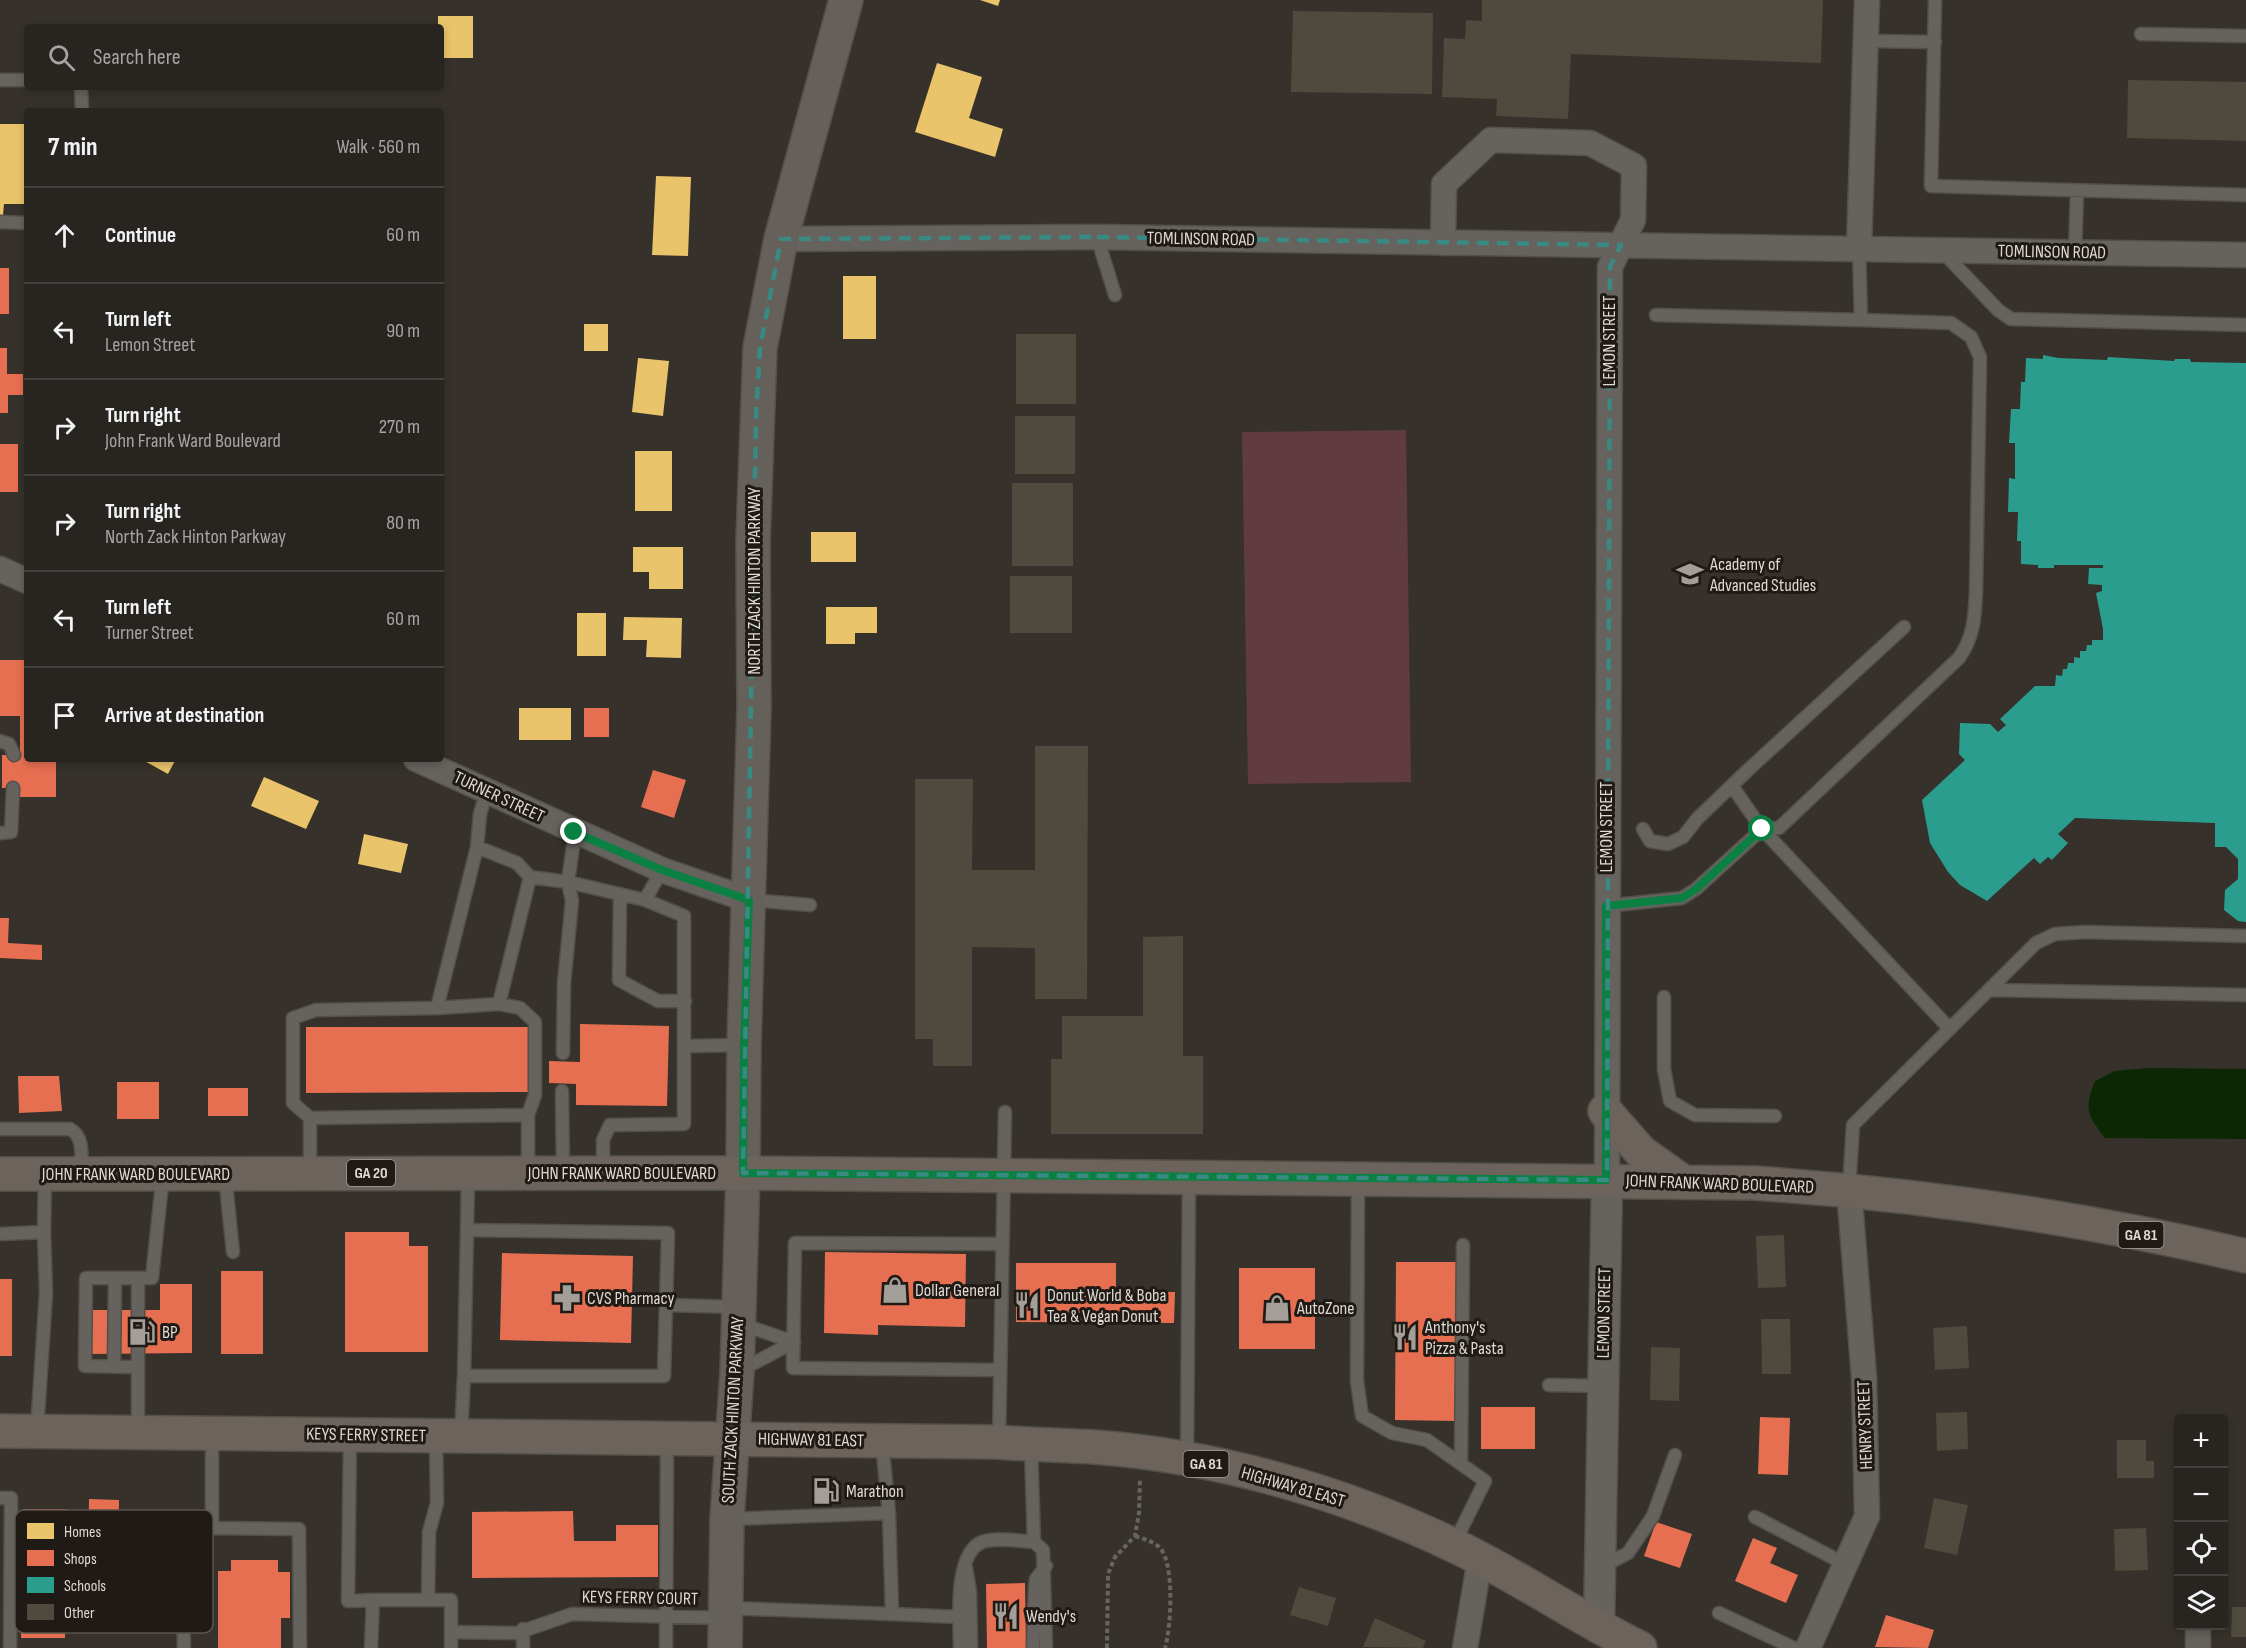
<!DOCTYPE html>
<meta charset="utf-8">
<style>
body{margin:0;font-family:"Sofia Sans Condensed",sans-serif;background:#34312d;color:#f1f3f6}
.controls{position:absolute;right:18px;bottom:18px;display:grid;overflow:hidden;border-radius:6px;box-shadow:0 3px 9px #0003}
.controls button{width:54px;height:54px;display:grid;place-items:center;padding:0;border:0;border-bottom:2px solid #44423e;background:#282520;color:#f1f3f6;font:30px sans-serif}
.stop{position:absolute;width:18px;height:18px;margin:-14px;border:4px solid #0b8043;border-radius:50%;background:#fff}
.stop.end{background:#0b8043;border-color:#fff;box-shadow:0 2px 6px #0008}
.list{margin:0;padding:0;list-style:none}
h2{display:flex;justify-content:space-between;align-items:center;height:78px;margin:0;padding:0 24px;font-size:26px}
h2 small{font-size:20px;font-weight:400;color:#a5a5a5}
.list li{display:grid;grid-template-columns:39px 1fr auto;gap:18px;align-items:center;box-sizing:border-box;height:96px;padding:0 24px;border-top:2px solid #44423e}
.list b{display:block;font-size:22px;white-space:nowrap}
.list p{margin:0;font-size:20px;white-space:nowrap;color:#a5a5a5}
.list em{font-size:20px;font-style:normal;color:#a5a5a5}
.icon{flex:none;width:33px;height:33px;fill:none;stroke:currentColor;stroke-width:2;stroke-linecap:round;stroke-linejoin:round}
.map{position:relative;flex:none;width:2246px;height:1648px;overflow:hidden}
.search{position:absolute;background:#282520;box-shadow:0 3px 9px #0003;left:24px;top:24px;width:420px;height:66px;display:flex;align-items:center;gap:15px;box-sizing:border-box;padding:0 21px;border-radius:6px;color:#a5a5a5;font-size:22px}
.panel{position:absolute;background:#282520;box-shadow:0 3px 9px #0003;left:24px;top:108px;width:420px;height:654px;border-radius:6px}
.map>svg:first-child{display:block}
.green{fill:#603b41}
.water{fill:#0b2704}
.homes{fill:#e9c46a}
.shops{fill:#e76f51}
.schools{fill:#2a9d8f}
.building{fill:#4e4a3d}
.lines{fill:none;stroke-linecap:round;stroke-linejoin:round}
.service-casing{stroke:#534f49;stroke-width:15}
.minor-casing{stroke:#534f49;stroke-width:27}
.tertiary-casing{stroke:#534f49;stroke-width:33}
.secondary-casing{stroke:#534f49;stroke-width:36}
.primary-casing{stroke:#534f49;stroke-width:36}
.path{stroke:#686460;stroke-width:4;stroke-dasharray:4.5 3;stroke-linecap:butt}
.service{stroke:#66625e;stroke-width:12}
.minor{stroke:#66625e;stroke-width:24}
.tertiary{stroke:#66625e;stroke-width:30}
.secondary{stroke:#66605b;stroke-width:33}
.primary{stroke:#6c635d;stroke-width:33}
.route{stroke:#0b8043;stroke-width:8}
.marked{fill:none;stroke:#398a82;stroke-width:4.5;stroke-dasharray:12 8;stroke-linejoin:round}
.labels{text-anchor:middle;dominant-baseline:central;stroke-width:6;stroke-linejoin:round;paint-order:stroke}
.shield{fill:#1f1a15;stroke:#a5a099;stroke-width:1.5}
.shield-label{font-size:16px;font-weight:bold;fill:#dfd9d2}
.street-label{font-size:18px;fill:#dfd9d2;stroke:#1f1a15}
.poi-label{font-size:18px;fill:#dfd9d2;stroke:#1f1a15;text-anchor:start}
.key{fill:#1f1a15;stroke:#59534e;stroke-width:1.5}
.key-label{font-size:16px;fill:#dfd9d2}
</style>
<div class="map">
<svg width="2246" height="1648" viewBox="0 0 2246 1648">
<rect width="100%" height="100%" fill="#36312b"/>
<path class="green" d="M1406,430L1411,782L1248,784L1242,432Z"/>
<path class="water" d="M2148,1068L2246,1069V1139L2105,1138C2087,1115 2084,1109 2095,1081L2115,1071Z"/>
<path class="homes" d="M980,0H1000L998,6Z
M438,16H473V58H441V27H438Z
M937,63L982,77L969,118L1003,129L995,157L915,132Z
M0,124H27V204H4L3,215H0Z
M656,176L691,177L688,256L652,255Z
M843,276H876V339H843Z
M584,324H608V351H584Z
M638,358L669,361L663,416L632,412Z
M635,451H672V511H635Z
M811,532H856V562H811Z
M633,547H683V589H649V572H633Z
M826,607H877V633H855V644H826Z
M577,613H606V656H577Z
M624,617L682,618L681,658L646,657L647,640H623Z
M519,708H571V740H519Z
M141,759H176L168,774Z
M264,777L319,801L306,829L251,806Z
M364,834L408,844L401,873L358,864Z"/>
<path class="shops" d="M0,268H9V314H0Z
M0,348H7V374H23V395H8V413H0Z
M0,444H18V492H0Z
M0,660H27V759H56V797H19L20,788H2V755H20V716H0Z
M584,708H609V737H584Z
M653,770L686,780L674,818L641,807Z
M0,918H9L8,943L42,945V960L0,958Z
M580,1024L669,1026L667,1106L576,1105V1084L549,1083V1061L580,1062Z
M306,1027H530V1092L306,1093Z
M18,1076H59L62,1111L19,1113Z
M117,1082H159V1119H117Z
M208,1088H248V1116H208Z
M345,1232H409V1246H428V1352H345Z
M825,1252L966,1254L965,1327L878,1325V1335L824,1333Z
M502,1253L633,1256L631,1343L500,1340Z
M1396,1262H1456L1455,1421L1395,1420Z
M1016,1263H1116V1292H1175L1174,1323L1016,1322Z
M1239,1268H1315V1349H1239Z
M221,1271H263V1354H221Z
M0,1279H12V1356H0Z
M160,1284H192V1353L92,1354V1310H160Z
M1481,1407H1535V1449H1481Z
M1760,1417L1790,1418L1788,1475L1758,1474Z
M89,1499L119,1500L118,1557L88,1556Z
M23,1509H67L65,1638H21Z
M573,1511L574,1541H616V1525H658V1577L472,1578V1512Z
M1656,1522L1692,1534L1680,1568L1644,1556Z
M1753,1538L1777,1548L1770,1563L1798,1575L1786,1603L1735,1581Z
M231,1560H278V1572H290V1618H281V1648H218V1571H231Z
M1025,1583L1026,1648H987L986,1584Z
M1886,1615L1934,1630L1928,1648L1875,1647Z"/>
<path class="schools" d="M2043,355L2058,358L2107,360L2108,357L2174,361L2175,359H2190L2191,362L2246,363V922L2238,921L2224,910L2225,890L2238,879V859L2226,847H2215V823L2075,818L2058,834L2068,843L2052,860L2048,857L2040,864L2034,858L1987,901L1960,885L1948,872L1930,843L1922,800L1965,760L1959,754L1960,723L1990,724L1998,732L2006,725L2000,719L2035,686H2055L2056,675L2062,676L2063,669H2067L2068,663H2074V657L2080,658V651H2086L2087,645H2092V640H2103V629L2096,593L2102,591V585L2088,584L2089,568H2103V565H2054V568H2038V565L2021,564V541H2017L2018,512H2008L2009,478L2015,479V443H2009L2011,409H2020L2021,382H2025L2026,358L2043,359Z"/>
<path class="building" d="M1482,0H1823L1821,63L1571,54L1568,119L1496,116L1497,99L1442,97L1444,38L1465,39L1466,20L1482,21Z
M1293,11L1433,13L1432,94L1291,92Z
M2128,80L2246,82V141L2127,138Z
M1016,334H1076V404H1016Z
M1015,416H1075V474H1015Z
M1012,483H1073V566H1012Z
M1010,576H1072V633H1010Z
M1035,746H1088L1087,999H1035V948L972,947V1066H933V1039H915V779H973L972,870H1035Z
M1183,936V1056H1203V1134H1051V1059H1062V1016H1143V937Z
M1784,1235L1786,1287L1758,1288L1756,1236Z
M1761,1319H1790L1791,1374H1762Z
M1967,1326L1969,1368L1935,1370L1933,1328Z
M1651,1347L1680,1348L1679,1401L1650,1400Z
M1967,1412L1968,1449L1937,1451L1936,1413Z
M2117,1440H2146V1461H2154V1478H2117Z
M1934,1498L1968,1505L1957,1555L1924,1548Z
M2146,1528L2148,1570L2115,1571L2114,1529Z
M1299,1587L1336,1598L1328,1626L1290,1615Z
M2232,1607H2246V1637H2231Z
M1375,1618L1426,1641L1423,1648L1363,1647Z"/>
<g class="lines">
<defs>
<path id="service" d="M1935,0L1931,186L2246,195
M2141,34L2246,36
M1867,41L1935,42
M0,80H27
M81,87L82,111
M0,222L27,223
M1097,237L1115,295
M1942,251L1998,310L2011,319L2246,325
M2075,252L2077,192
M1656,315L1861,320L1859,248
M0,741L9,744L14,755
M1732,786L1762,829L1779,828L1959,658C1974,637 1975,616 1976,591L1980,357L1971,337L1951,323L1861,320
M1643,829L1650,841L1668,844L1683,837L1697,819L1748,770L1904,627
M0,833L11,832L13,788
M477,847L517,863L530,877
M620,894L619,980L658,1001H685
M750,900L810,905
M1606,906L1682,898L1696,889L1762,829L1950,1029
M1990,990L2246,995
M1664,997V1069L1670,1101L1695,1115L1775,1116
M499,1004L530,877L568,882L575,832
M437,1008L499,1004L520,1008L535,1022V1095L528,1115V1171
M685,1046L742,1045
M563,1053L564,983L572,901L568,882L645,900L662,870
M562,1091L563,1171
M310,1118L293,1103V1018L316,1010L437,1008L477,847L480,814L487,791
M0,1129H70C85,1137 81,1158 81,1173
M310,1171V1118L528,1115
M603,1171V1140L610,1125L684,1124V916L645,900
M225,1175L233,1252
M1358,1180L1357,1381L1362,1416L1392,1433L1427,1440L1485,1481L1454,1544
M1849,1189L1853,1125L2036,943L2055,934L2085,932L2246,936
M44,1232L45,1175
M0,1234L44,1232L46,1293L37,1430
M666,1305L737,1307
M741,1324L794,1342
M114,1366L115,1278
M138,1367V1278
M999,1370L793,1368L795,1243L1000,1244
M739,1371L794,1342
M464,1378L467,1230
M1549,1385L1603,1386
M138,1431V1367L85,1366L86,1278H152L163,1174
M461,1435L464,1376H664L668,1233L467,1230L468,1174
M350,1437L348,1601L373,1600L371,1648
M999,1441L1005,1112
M1031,1447L1034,1542
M1187,1458L1189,1179
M1461,1464L1463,1245
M0,1498H11L10,1648
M1755,1517L1847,1565
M729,1519L889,1513
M212,1528L299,1529L300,1648
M1603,1566L1628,1553L1653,1516L1675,1455
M966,1568L970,1592L971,1648
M428,1599L429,1532L437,1503L436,1437
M373,1600H451V1632L517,1633L572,1614L723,1618
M726,1608L892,1614L889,1513L882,1442
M1719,1613L1794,1648
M892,1614L960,1617
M184,1648L182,1569L189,1537L212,1528V1434
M451,1648V1632
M523,1648V1629
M666,1648L667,1439
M960,1648C960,1623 953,1554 982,1542C996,1537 1019,1541 1034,1542L1043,1550L1046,1648
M1033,1648L1035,1588L1036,1579L1046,1566"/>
<path id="minor" d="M781,239L1097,237L2246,255
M1443,243L1444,184L1491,140L1590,143L1634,166L1633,220L1610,267L1607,1180
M1859,248L1867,0
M0,569L27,581
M416,759L662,870L749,900
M1465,1648L1480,1559
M1808,1648L1867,1516L1864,1377L1849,1189
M2198,1648V1626"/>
<path id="tertiary" d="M1599,1628L1607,1180"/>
<path id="secondary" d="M725,1648L727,1519L737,1372L743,1173L744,1045L754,708L753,542L760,348L781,239L846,0"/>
<path id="primary" d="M1605,1111L1641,1152L1683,1182
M0,1174L743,1173L1754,1183C1919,1194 2085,1218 2246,1256
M0,1431L999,1442C1030,1445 1062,1445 1094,1447C1217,1456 1342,1492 1453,1545C1517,1575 1576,1617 1640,1648"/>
</defs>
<use href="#service" class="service-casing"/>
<use href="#minor" class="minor-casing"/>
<use href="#tertiary" class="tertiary-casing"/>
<use href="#secondary" class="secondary-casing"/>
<use href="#primary" class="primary-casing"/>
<path class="path" d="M1135,1536C1144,1539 1153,1541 1160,1548C1175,1564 1171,1628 1165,1648
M1107,1648L1108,1574L1115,1557L1135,1536L1139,1513L1140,1478"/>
<use href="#service" class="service"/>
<use href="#minor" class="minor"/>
<use href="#tertiary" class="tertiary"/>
<use href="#secondary" class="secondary"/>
<use href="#primary" class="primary"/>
</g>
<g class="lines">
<path class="route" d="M574,832L662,870L749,900L744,1045L743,1173L1606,1180V906L1682,898L1696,889L1762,829"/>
</g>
<path class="marked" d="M1097,237L1621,245L1610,267L1607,1180L743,1173L756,414L760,348L781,239Z"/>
<defs>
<symbol id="school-bare" viewBox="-9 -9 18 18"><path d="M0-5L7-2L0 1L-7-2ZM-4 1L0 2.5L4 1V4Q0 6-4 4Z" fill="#a49e98" stroke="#1f1a15" stroke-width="2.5" paint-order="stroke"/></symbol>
<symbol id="shop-bare" viewBox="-9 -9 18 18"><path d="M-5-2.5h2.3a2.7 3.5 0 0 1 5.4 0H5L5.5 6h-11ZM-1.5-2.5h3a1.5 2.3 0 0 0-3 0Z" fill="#a49e98" stroke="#1f1a15" stroke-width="2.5" paint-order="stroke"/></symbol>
<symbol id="pharmacy-bare" viewBox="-9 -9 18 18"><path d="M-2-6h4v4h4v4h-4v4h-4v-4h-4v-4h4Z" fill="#a49e98" stroke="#1f1a15" stroke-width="2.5" paint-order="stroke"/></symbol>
<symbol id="restaurant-bare" viewBox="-9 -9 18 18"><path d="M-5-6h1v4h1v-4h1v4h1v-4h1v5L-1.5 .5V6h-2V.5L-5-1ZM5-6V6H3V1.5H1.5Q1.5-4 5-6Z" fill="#a49e98" stroke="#1f1a15" stroke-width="2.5" paint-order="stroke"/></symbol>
<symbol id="fuel-bare" viewBox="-9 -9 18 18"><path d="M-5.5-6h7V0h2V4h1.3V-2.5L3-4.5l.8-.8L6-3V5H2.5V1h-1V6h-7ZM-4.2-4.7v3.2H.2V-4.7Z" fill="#a49e98" stroke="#1f1a15" stroke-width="2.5" paint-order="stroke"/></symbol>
</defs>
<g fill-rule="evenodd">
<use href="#school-bare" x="1671" y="555" width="38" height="38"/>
<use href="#shop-bare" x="876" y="1271" width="38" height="38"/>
<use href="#pharmacy-bare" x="548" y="1279" width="38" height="38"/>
<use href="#restaurant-bare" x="1008" y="1286" width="38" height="38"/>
<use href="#shop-bare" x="1258" y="1289" width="38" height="38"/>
<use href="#fuel-bare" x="123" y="1313" width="38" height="38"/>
<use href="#restaurant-bare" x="1386" y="1318" width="38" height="38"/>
<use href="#fuel-bare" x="807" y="1472" width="38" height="38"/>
<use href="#restaurant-bare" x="987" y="1597" width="38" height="38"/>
</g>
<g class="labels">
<g class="shield">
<rect x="347" y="1160" width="48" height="26" rx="4.5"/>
<rect x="2118.5" y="1222" width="45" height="26" rx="4.5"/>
<rect x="1183.5" y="1451" width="45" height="26" rx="4.5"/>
</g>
<g class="shield-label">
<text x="371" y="1173">GA 20</text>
<text x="2141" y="1235">GA 81</text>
<text x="1206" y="1464">GA 81</text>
</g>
<g class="street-label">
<text transform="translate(1201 239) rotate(1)">TOMLINSON ROAD</text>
<text transform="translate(2052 252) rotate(1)">TOMLINSON ROAD</text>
<text transform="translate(1609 341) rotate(-90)">LEMON STREET</text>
<text transform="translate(754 581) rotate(-90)">NORTH ZACK HINTON PARKWAY</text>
<text transform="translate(499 797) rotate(25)">TURNER STREET</text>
<text transform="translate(1606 827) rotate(-90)">LEMON STREET</text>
<text x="622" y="1173">JOHN FRANK WARD BOULEVARD</text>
<text x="136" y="1174">JOHN FRANK WARD BOULEVARD</text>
<text transform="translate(1720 1184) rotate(2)">JOHN FRANK WARD BOULEVARD</text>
<text transform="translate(1604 1313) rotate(-89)">LEMON STREET</text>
<text transform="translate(733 1410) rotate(-87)">SOUTH ZACK HINTON PARKWAY</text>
<text transform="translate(1865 1425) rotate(-92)">HENRY STREET</text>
<text transform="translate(366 1435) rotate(1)">KEYS FERRY STREET</text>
<text transform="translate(811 1440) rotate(1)">HIGHWAY 81 EAST</text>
<text transform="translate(1293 1487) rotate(16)">HIGHWAY 81 EAST</text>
<text transform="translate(640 1598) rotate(1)">KEYS FERRY COURT</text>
</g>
<g class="poi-label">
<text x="1710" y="564">Academy of<tspan x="1710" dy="21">Advanced Studies</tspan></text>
<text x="915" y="1290">Dollar General</text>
<text x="1047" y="1295">Donut World &amp; Boba<tspan x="1047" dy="21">Tea &amp; Vegan Donut</tspan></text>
<text x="587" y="1298">CVS Pharmacy</text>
<text x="1297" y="1308">AutoZone</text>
<text x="1425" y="1327">Anthony's<tspan x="1425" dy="21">Pizza &amp; Pasta</tspan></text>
<text x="162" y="1332">BP</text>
<text x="846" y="1491">Marathon</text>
<text x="1026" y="1616">Wendy's</text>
</g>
</g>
<rect x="15" y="1510" width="198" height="123" rx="9" class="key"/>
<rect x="27" y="1523" width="27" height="16" fill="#e9c46a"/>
<rect x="27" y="1550" width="27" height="16" fill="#e76f51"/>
<rect x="27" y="1577" width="27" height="16" fill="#2a9d8f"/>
<rect x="27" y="1604" width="27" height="16" fill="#4e4a3d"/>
<g class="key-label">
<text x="64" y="1537">Homes</text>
<text x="64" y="1564">Shops</text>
<text x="64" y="1591">Schools</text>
<text x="64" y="1618">Other</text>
</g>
</svg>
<div class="controls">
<button>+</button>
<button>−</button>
<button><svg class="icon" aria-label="locate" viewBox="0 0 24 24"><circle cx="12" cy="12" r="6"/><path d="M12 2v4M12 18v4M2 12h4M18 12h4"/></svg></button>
<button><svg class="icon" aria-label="layers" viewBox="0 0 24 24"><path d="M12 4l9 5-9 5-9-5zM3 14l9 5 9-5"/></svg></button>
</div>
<div class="stop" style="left:1762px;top:829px"></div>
<div class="stop end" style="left:574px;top:832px"></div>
<div class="search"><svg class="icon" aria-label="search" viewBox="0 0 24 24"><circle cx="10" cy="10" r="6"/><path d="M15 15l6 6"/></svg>Search here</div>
<section class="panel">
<h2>7 min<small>Walk · 560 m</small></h2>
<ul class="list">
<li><svg class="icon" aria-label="ahead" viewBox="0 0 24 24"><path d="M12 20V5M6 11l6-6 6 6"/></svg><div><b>Continue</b></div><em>60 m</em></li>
<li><svg class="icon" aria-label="left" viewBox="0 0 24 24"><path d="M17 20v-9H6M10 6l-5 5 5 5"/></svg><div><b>Turn left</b><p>Lemon Street</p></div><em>90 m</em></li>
<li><svg class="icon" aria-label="right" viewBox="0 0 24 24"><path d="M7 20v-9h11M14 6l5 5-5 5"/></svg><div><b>Turn right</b><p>John Frank Ward Boulevard</p></div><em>270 m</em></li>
<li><svg class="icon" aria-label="right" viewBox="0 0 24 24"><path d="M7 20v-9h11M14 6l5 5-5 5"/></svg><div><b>Turn right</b><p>North Zack Hinton Parkway</p></div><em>80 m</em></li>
<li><svg class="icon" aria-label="left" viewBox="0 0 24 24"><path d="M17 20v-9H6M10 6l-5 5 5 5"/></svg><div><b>Turn left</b><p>Turner Street</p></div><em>60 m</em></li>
<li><svg class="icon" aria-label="arrive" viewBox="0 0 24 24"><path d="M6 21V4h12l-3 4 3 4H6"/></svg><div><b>Arrive at destination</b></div></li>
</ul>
</section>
</div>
